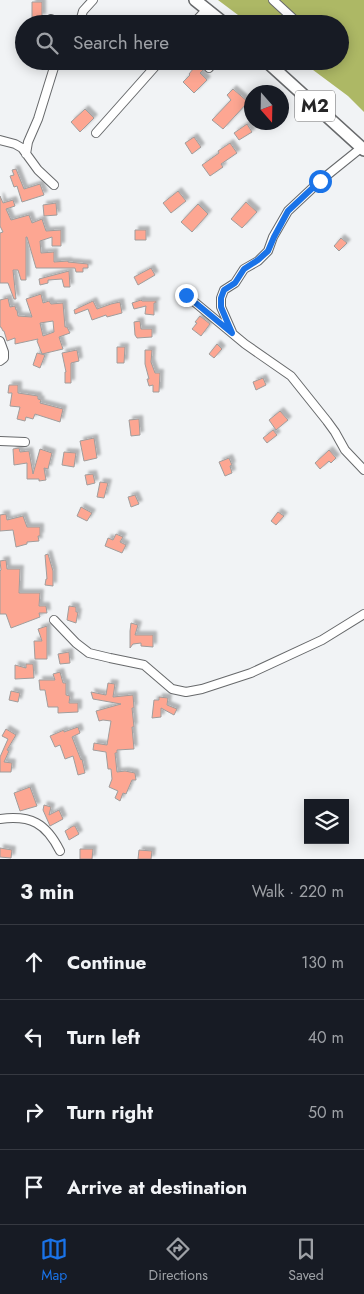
<!DOCTYPE html>
<meta charset="utf-8">
<style>
body{margin:0;font-family:Jost,sans-serif;background:#20242c;color:#f1f3f6}
.controls{position:absolute;right:15px;bottom:15px;display:grid;overflow:hidden;border-radius:0px;box-shadow:0 2px 12px #0003}
.controls button{width:45px;height:45px;display:grid;place-items:center;padding:0;border:0;border-bottom:1px solid #363941;background:#171b24;color:#f1f3f6;font:25px sans-serif}
.compass{position:absolute;left:244px;top:85px;width:45px;height:45px;border-radius:50%;background:#171b24;box-shadow:0 2px 12px #0003;rotate:160deg}
.stop{position:absolute;width:15px;height:15px;margin:-11px;border:4px solid #1a73e8;border-radius:50%;background:#fff}
.stop.end{background:#1a73e8;border-color:#fff;box-shadow:0 1px 5px #0008}
.list{margin:0;padding:0;list-style:none}
h2{display:flex;justify-content:space-between;align-items:center;height:65px;margin:0;padding:0 20px;font-size:21px}
h2 small{font-size:16px;font-weight:400;color:#9ea1a6}
.list li{display:grid;grid-template-columns:32px 1fr auto;gap:15px;align-items:center;box-sizing:border-box;height:75px;padding:0 20px;border-top:1px solid #363941}
.list b{display:block;font-size:19px;white-space:nowrap}
.list em{font-size:16px;font-style:normal;color:#9ea1a6}
.icon{flex:none;width:28px;height:28px;fill:none;stroke:currentColor;stroke-width:2;stroke-linecap:round;stroke-linejoin:round}
.map{position:relative;flex:none;width:364px;height:859px;overflow:hidden}
.search{position:absolute;background:#171b24;box-shadow:0 2px 12px #0003;left:15px;right:15px;top:15px;height:55px;display:flex;align-items:center;gap:12px;box-sizing:border-box;padding:0 18px;border-radius:28px;color:#9ea1a6;font-size:19px}
.sheet{height:365px;background:#171b24}
nav{display:flex;justify-content:space-around;align-items:center;box-sizing:border-box;height:70px;border-top:1px solid #363941;background:#171b24;font-size:14px;color:#9ea1a6}
nav a{display:grid;justify-items:center;gap:2px}
nav .on{color:#1a73e8}
.map>svg:first-child{display:block}
.forest{fill:#adb865}
.building{fill:#fda692;stroke:#a09d9c;fill-rule:evenodd;filter:url(#shadow)}
.lines{fill:none;stroke-linecap:round;stroke-linejoin:round}
.minor-casing{stroke:#67696b;stroke-width:10}
.highway-casing{stroke:#67696b;stroke-width:14}
.minor{stroke:#fff;stroke-width:8}
.highway{stroke:#fff;stroke-width:11}
.route{stroke:#1a73e8;stroke-width:6}
.labels{text-anchor:middle;dominant-baseline:central;stroke-width:4.5;stroke-linejoin:round;paint-order:stroke}
.shield{fill:#fff;stroke:#676768;stroke-width:1}
.shield-label{font-size:18px;font-weight:bold;fill:#262627}
</style>
<div class="map">
<svg width="364" height="859" viewBox="0 0 364 859">
<defs>
<filter id="shadow"><feDropShadow dx="3.5" dy="-3.5" stdDeviation="1" flood-color="#0004"/></filter>
</defs>
<rect width="100%" height="100%" fill="#f1f3f5"/>
<path class="forest" d="M218,0H364V112L348,96L301,61H340V24H250Z"/>
<path class="building" d="M32,2H42V17H32Z
M198,63L203,70L200,73L207,80L194,93L183,82L190,75L189,74Z
M233,89L248,102L223,129L212,120L231,100L227,95Z
M85,109L94,118L80,132L71,122Z
M247,124L252,132L239,140L234,133Z
M194,137L201,147L192,154L185,143Z
M230,143L237,153L221,164L223,167L210,176L202,165L219,153L218,151Z
M16,169L24,189L40,184L44,195L22,202L17,186L14,187L10,176L14,175L12,170Z
M178,191L186,201L171,213L163,203Z
M0,196L3,203L13,200L15,206L6,209L11,220L29,215L32,223L42,219L46,231L61,230V246H52V237L40,241L41,253L54,252V262L68,261V262L88,264V268H83V272H76L75,268H36L27,237H26V280H21L18,270H13L16,299H14L8,283H0V233L3,232L0,226Z
M246,202L257,212L242,228L231,219Z
M56,203L57,215L44,216L43,205Z
M198,204L208,214L192,232L181,222Z
M135,230H146V240H135Z
M341,238L347,243L339,251L334,246Z
M151,268L155,275L138,285L134,277Z
M69,271L70,287H64L62,279L48,280V283L40,285L39,279Z
M41,294L43,303L49,301L51,304L63,303L65,327H67L70,333L59,337L63,349L42,354L37,341L38,339L15,344V338L7,341L4,331H3L1,327H0V300L8,298L10,307L15,306L16,310H17L18,316L32,317L26,299ZM53,321L54,332L43,336L40,323Z
M141,300L142,301H156V303H154V315L145,314L146,306L134,309L132,303Z
M93,301L97,309L111,304L120,302L122,313L107,317L106,315L92,320L88,309L75,314L74,310Z
M200,316L210,324L201,336L192,329L197,323L195,322Z
M140,321L141,329H152V337L137,338L135,335L134,322Z
M217,344L222,349L214,358L209,354Z
M117,347H125L124,363H117Z
M77,350L79,361L71,363V383H65V372H66L62,353Z
M145,350H152L151,362L155,373H160L159,392H153V385L149,386L147,379H149L145,364Z
M37,353L45,355L40,368L33,365Z
M263,378L266,385L256,390L253,382Z
M9,385H18V393L38,396V399L41,400L40,403L63,409L60,422L35,414L33,419L26,417L25,421L17,419L20,407L10,406L12,393H8Z
M280,411L288,420L276,430L269,420Z
M139,419L140,435L131,436L129,420Z
M273,430L277,435L267,443L263,438Z
M94,438L97,458L84,461L80,441Z
M19,448L20,452L29,451L33,474L40,449L52,453L48,469L44,468L46,480L39,481V479H27V463L14,465L13,449Z
M329,450L336,458L331,463L329,461L320,469L315,463Z
M64,452L76,453L74,467L62,465Z
M229,458L232,465L230,466L232,473L225,476L219,462Z
M93,474L95,483L87,485L85,475Z
M100,482L108,483L104,498L97,497Z
M135,495L139,504L131,507L128,497Z
M81,507L92,513L87,521L77,516Z
M278,512L284,516L276,525L271,521Z
M6,514L7,520L23,516L27,527H40V536H38L39,541L27,542V544L16,547L13,530L0,531V515Z
M116,534L123,537L120,542L126,545L122,553L105,546L108,538L113,540Z
M48,554L53,571V586L45,585L46,579H47L45,555Z
M6,560L7,569H20L19,593H40L39,606H46L47,613H39L40,617L11,628L6,614H0V571L1,570L0,561Z
M69,606L76,607V612H78L76,623L67,620Z
M131,623L138,625L135,635H153V647L141,646V643L133,644L130,648V631Z
M47,626V659H35L34,641H42L38,629Z
M69,652L70,663L60,664L58,654Z
M26,664H33L34,678L15,679V665L26,668Z
M60,672L63,683H66V695L70,696L69,703H78V712L58,713V707H48L45,690H40L39,680H55L53,674Z
M108,683L115,684L113,697L133,695L134,708H132L134,727H132L134,749L117,750V753H115L117,772L125,771L135,773L136,780H132L126,794L123,793L120,801L115,798L118,791L109,787L112,779L111,769H108L106,752L93,750L94,743L107,745L111,721L103,720L99,721L96,711L121,704L93,699L91,692L106,695Z
M11,691L20,693L18,702L9,700Z
M159,697L168,698L167,705L177,709L174,715L161,708V717L152,718L154,700H159Z
M78,727L80,733L72,737L81,760L82,759L85,773L78,775L73,756L65,759L60,745L55,747L50,736L64,730V732Z
M6,729L16,735L7,750L9,751L4,762L12,763L11,772H0V757L8,739L2,736Z
M30,787L37,806L20,811L14,793Z
M44,805L51,807L49,815L59,810L63,819L50,826L43,810Z
M73,826H75L79,834L69,840L65,831Z
M0,848L12,850L11,858L0,857Z
M80,849H93L92,859H80Z
M139,850L152,851L151,859H138Z"/>
<g class="lines">
<defs>
<path id="minor" d="M273,0L299,24
M51,19L52,24
M78,24L81,18L83,11L93,0
M193,24L207,9
M203,61L209,68
M96,133L160,61
M0,140L15,144L22,148L38,170L54,185
M26,154L28,142L38,119L56,61
M186,295L245,344L291,376L327,421L335,432L345,450L364,470
M232,332L221,307V298L224,290L235,283L244,269L258,261L268,251L273,237L288,211L320,181L361,148
M0,341L4,352V358L0,361
M0,441L25,442
M54,620L76,643L89,653L110,658L144,665L172,689L186,692L202,689L251,673L322,640L364,614
M0,819C31,815 46,823 60,851"/>
<path id="highway" d="M195,0L225,24
M266,61L364,150"/>
</defs>
<use href="#minor" class="minor-casing"/>
<use href="#highway" class="highway-casing"/>
<use href="#minor" class="minor"/>
<use href="#highway" class="highway"/>
</g>
<g class="lines">
<path class="route" d="M186,295L232,333L221,307V298L224,290L235,283L244,269L258,260L268,251L274,237L288,211L320,181"/>
</g>
<g class="labels">
<rect class="shield" x="295" y="90.5" width="40" height="31" rx="4"/>
<g class="shield-label">
<text x="315" y="106">M2</text>
</g>
</g>
</svg>
<div class="controls">
<button><svg class="icon" aria-label="layers" viewBox="0 0 24 24"><path d="M12 4l9 5-9 5-9-5zM3 14l9 5 9-5"/></svg></button>
</div>
<svg class="compass" viewBox="-18 -18 36 36"><path d="M0-13l5 13h-10z" fill="#e53935"/><path d="M0 13l5-13h-10z" fill="#9ea1a6"/></svg>
<div class="stop" style="left:320px;top:181px"></div>
<div class="stop end" style="left:186px;top:295px"></div>
<div class="search"><svg class="icon" aria-label="search" viewBox="0 0 24 24"><circle cx="10" cy="10" r="6"/><path d="M15 15l6 6"/></svg>Search here</div>
</div>
<section class="sheet">
<h2>3 min<small>Walk · 220 m</small></h2>
<ul class="list">
<li><svg class="icon" aria-label="ahead" viewBox="0 0 24 24"><path d="M12 20V5M6 11l6-6 6 6"/></svg><div><b>Continue</b></div><em>130 m</em></li>
<li><svg class="icon" aria-label="left" viewBox="0 0 24 24"><path d="M17 20v-9H6M10 6l-5 5 5 5"/></svg><div><b>Turn left</b></div><em>40 m</em></li>
<li><svg class="icon" aria-label="right" viewBox="0 0 24 24"><path d="M7 20v-9h11M14 6l5 5-5 5"/></svg><div><b>Turn right</b></div><em>50 m</em></li>
<li><svg class="icon" aria-label="arrive" viewBox="0 0 24 24"><path d="M6 21V4h12l-3 4 3 4H6"/></svg><div><b>Arrive at destination</b></div></li>
</ul>
</section>
<nav>
<a class="on"><svg class="icon" aria-label="map" viewBox="0 0 24 24"><path d="M3 6l6-2 6 2 6-2v14l-6 2-6-2-6 2zM9 4v14M15 6v14"/></svg>Map</a>
<a><svg class="icon" aria-label="directions" viewBox="0 0 24 24"><path d="M12 3l9 9-9 9-9-9zM9 14v-3h6M13 9l2 2-2 2"/></svg>Directions</a>
<a><svg class="icon" aria-label="saved" viewBox="0 0 24 24"><path d="M7 4h10v16l-5-4-5 4z"/></svg>Saved</a>
</nav>
